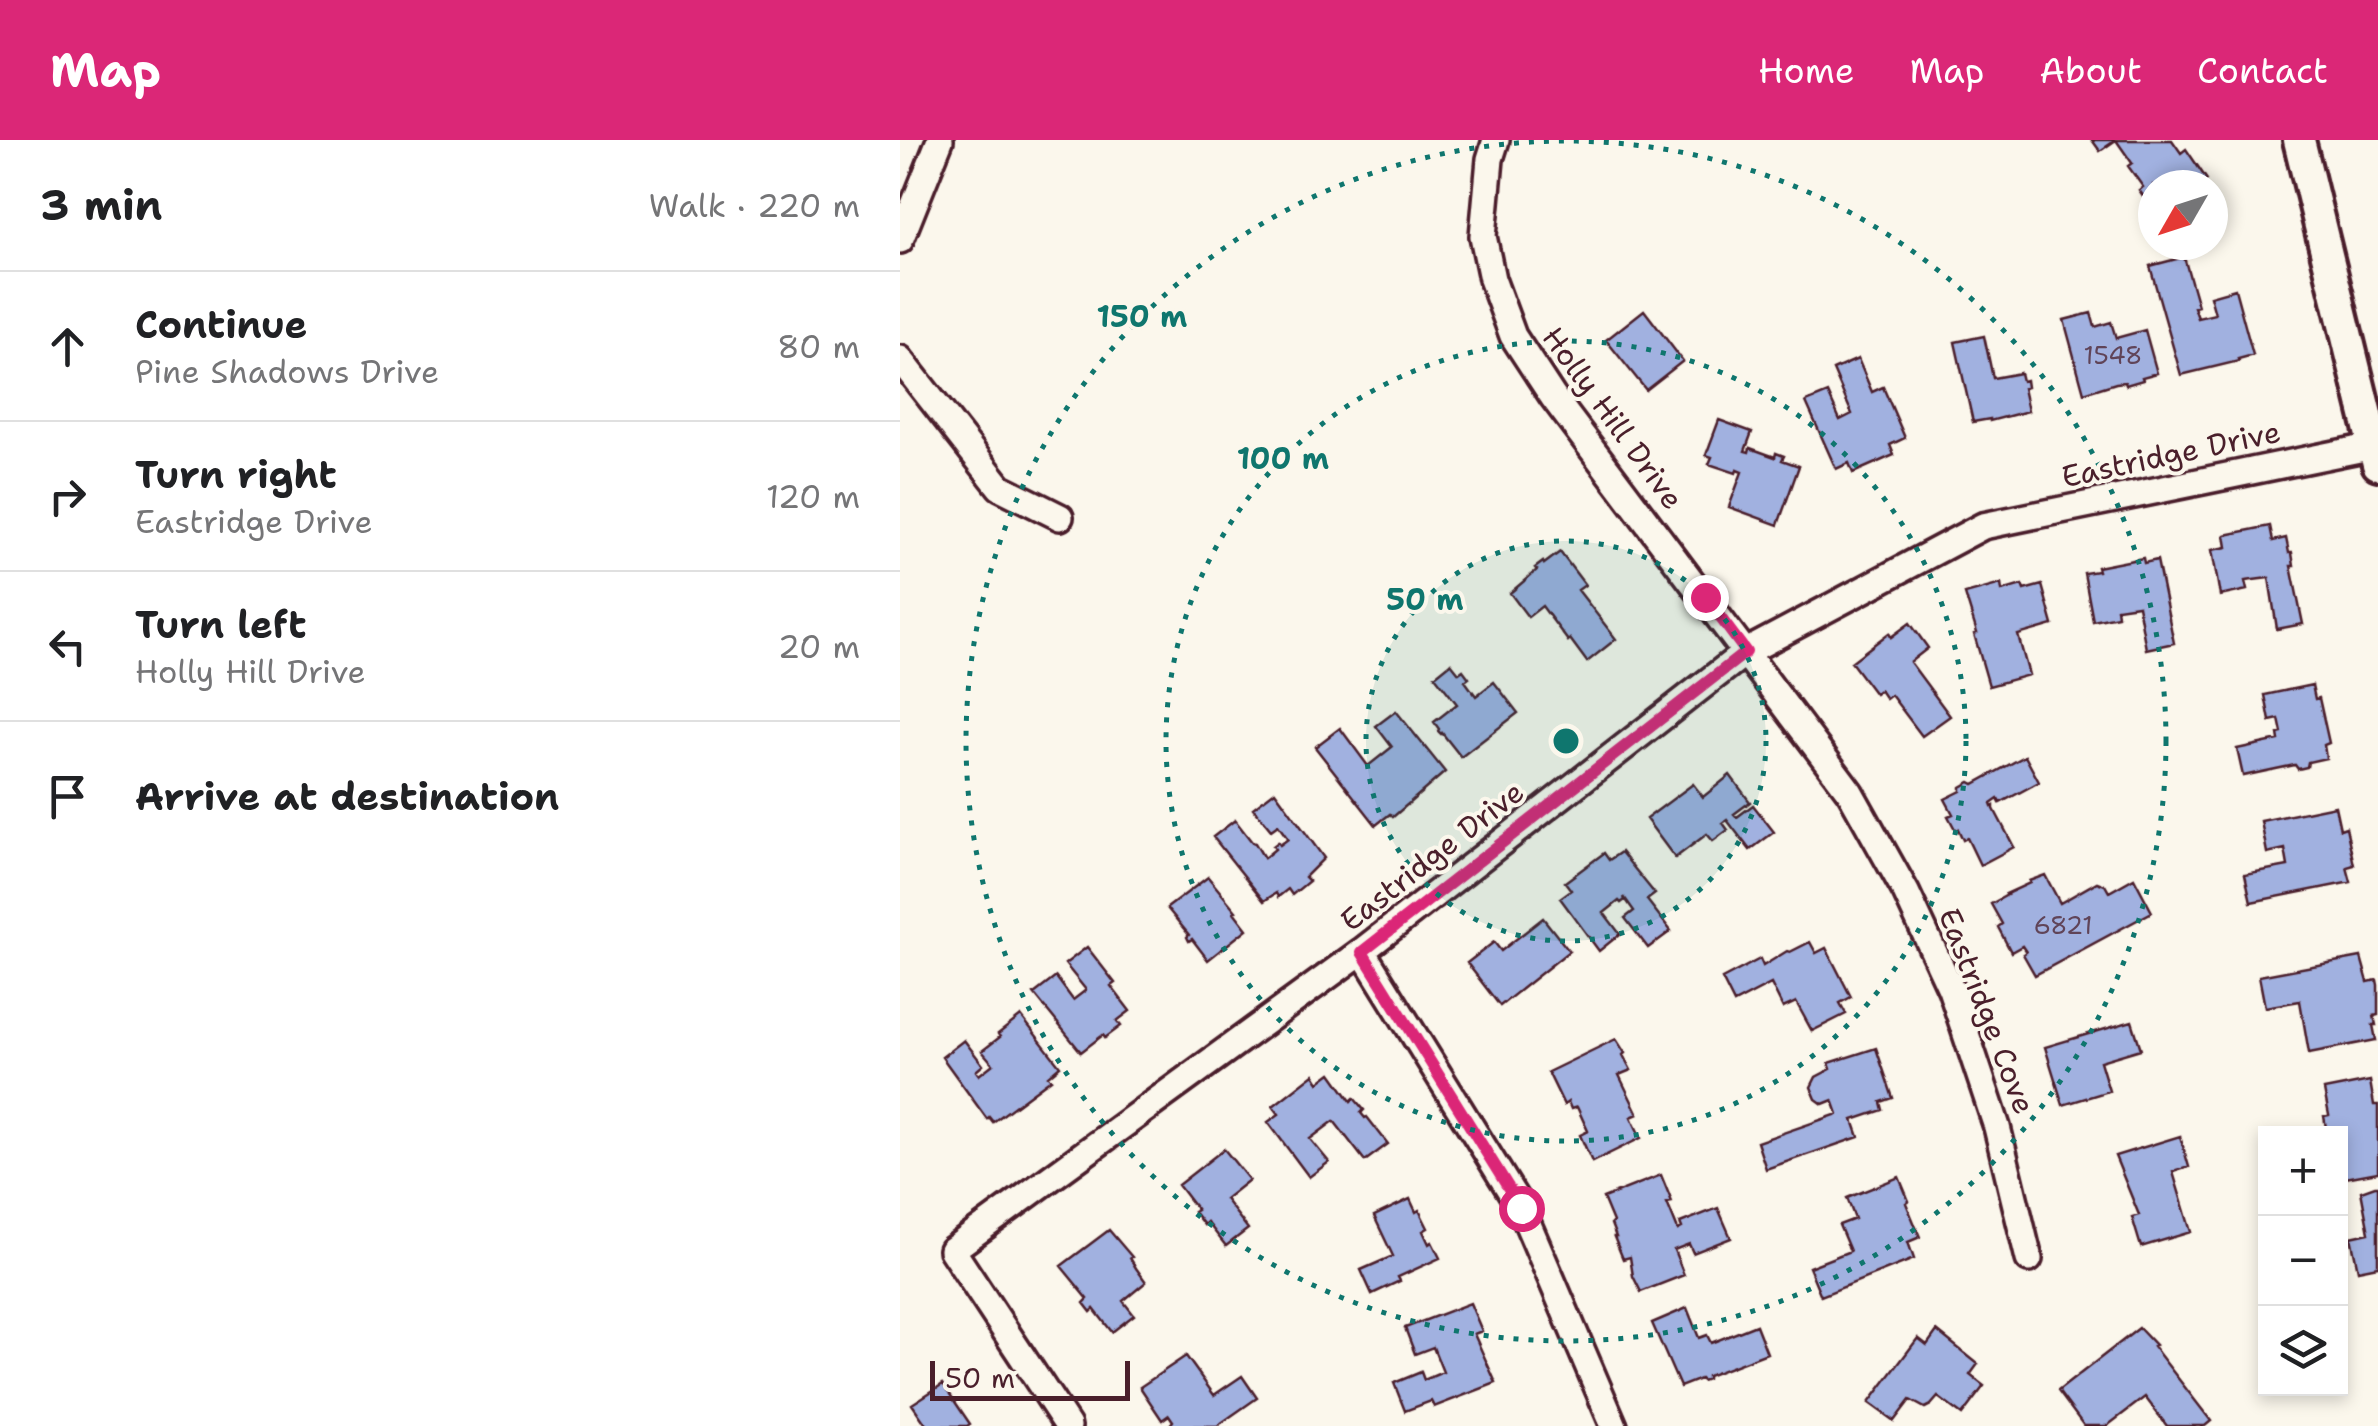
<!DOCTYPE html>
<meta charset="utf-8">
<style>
body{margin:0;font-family:"Shantell Sans",sans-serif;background:#f2f2f2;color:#202124}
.controls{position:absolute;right:30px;bottom:30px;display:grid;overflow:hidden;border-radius:0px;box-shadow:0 5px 15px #0003}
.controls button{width:90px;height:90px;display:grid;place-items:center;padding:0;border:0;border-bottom:2px solid #e0e0e0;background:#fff;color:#202124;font:50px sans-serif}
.compass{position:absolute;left:1238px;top:30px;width:90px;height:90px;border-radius:50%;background:#fff;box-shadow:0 5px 15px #0003;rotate:231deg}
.scale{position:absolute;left:30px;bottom:25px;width:200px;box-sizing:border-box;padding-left:10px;border:5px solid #4a1f2b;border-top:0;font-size:28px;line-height:35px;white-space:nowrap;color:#4a1f2b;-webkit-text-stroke:8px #fbf7ec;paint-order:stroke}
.stop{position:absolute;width:30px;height:30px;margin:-22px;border:8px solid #db2777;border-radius:50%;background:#fff}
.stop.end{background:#db2777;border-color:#fff;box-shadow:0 2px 10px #0008}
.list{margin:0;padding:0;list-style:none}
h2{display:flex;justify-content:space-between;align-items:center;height:130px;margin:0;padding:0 40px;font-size:42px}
h2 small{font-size:32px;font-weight:400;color:#757577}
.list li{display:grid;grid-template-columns:65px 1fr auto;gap:30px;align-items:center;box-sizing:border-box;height:150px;padding:0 40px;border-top:2px solid #e0e0e0}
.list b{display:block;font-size:38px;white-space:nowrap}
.list p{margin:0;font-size:32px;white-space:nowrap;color:#757577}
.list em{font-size:32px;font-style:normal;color:#757577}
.icon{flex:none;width:55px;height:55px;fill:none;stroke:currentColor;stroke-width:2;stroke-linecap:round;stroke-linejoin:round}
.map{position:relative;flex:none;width:1478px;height:1286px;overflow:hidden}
header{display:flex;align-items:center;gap:60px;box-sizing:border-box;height:140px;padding:0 50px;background:#db2777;color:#fff}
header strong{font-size:48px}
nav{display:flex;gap:55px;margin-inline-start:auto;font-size:35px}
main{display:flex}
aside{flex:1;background:#fff}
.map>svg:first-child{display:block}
.building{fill:#a1b1e0;stroke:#4a1f2b;stroke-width:2.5}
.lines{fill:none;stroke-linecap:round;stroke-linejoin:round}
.minor-casing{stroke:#4a1f2b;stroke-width:32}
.tertiary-casing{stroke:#4a1f2b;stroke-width:38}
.minor{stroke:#fbf7ec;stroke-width:25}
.tertiary{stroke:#fbf7ec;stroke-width:30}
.route{stroke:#db2777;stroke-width:12}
.ring{fill:none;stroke:#0f766e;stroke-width:5;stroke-dasharray:5 10}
.labels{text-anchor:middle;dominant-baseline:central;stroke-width:8;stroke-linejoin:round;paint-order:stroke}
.number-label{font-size:25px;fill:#604458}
.street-label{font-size:30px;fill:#4a1f2b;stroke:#fbf7ec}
.centre{fill:#0f766e;stroke:#fbf7ec;stroke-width:5}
.ring-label{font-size:30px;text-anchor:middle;font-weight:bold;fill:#0f766e;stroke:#fbf7ec;stroke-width:8;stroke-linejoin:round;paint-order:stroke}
</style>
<header>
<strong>Map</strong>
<nav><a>Home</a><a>Map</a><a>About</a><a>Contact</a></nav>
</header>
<main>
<aside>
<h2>3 min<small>Walk · 220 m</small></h2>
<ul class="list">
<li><svg class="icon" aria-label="ahead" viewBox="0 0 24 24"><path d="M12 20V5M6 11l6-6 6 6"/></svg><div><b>Continue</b><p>Pine Shadows Drive</p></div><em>80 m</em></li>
<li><svg class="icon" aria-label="right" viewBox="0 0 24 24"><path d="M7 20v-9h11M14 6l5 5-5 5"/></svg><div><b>Turn right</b><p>Eastridge Drive</p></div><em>120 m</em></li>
<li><svg class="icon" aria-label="left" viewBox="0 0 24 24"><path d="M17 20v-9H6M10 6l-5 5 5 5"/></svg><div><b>Turn left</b><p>Holly Hill Drive</p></div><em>20 m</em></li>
<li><svg class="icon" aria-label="arrive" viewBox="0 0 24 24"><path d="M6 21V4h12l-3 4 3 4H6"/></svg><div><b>Arrive at destination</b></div></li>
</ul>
</aside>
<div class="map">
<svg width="1478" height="1286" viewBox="0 0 1478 1286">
<rect width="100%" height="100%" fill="#fbf7ec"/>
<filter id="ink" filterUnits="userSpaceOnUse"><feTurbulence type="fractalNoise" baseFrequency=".01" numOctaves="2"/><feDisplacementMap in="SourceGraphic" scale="20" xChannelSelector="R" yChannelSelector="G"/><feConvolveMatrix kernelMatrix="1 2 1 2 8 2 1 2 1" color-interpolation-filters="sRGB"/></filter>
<g filter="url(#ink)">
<path class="building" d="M1192,0H1272L1281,13L1286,9L1307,40L1299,45H1253V70L1239,50L1243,47L1228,26L1232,23L1216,0L1200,11Z
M1284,117L1298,166L1294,167L1298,178L1315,174L1310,156L1335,149L1353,215L1338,219L1339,221L1281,235L1250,126Z
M744,170L783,221L746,250L706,200Z
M1191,173L1195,187L1211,182L1216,198L1245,190L1257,233L1242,237L1243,240L1226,245L1225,242L1216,243L1184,253L1164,180Z
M1084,196L1093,238L1120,233L1122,241L1126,240L1127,247L1123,248L1128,271L1090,281V279L1073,282L1055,202Z
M958,219L972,252L983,247L1005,298L990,305L994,315L953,333L949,323L936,329L906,262L928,253L940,280L952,274L933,230Z
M819,280L852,292L845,311L849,312L850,308L875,317L876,313L884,316L882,320L899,326L878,385L829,367L842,332L837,330L836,333L809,324L812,317L806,315Z
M1370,386L1373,401L1386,398L1389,413H1392L1394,426H1391L1403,484L1377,489L1369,438L1345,441L1347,450L1320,456L1312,410L1327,407L1325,395Z
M660,412L685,445L678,450L716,499L687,522L670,499L668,501L642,466L628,477L610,453L637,430L635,428L643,422L644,424Z
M1243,418L1244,423L1257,420L1274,503L1246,509L1238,465L1217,468L1218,476L1193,481L1184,433L1198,431L1197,427Z
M1101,444L1102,451L1122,445L1124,450L1142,445L1153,485L1118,495L1129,535L1089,546L1074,494L1077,493L1065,454Z
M1010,483L1028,508L1010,522L1050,576L1022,596L991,555L986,559L980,550L975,554L951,522L989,493L991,497Z
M551,523L559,533L563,530L569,538L565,541L576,556L594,542L618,573L561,617L542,593L541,594L538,591L539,589L534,582L557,564L535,536Z
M1412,545L1415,559L1419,558L1429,603L1424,605L1426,618L1408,622L1407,627L1398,629L1395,625L1343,636L1337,609L1379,600L1378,594L1382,593L1379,579L1370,581L1365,555Z
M496,571L545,632L493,677L490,674L476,685L415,607L440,588L468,626L492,607L476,586Z
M1125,616L1139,642L1100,663L1098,659L1091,664L1092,667L1094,666V669L1114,707L1080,725L1067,698L1063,700L1058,689L1056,691L1048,676L1053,674L1045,659L1061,651V647L1070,642L1074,644Z
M830,635L850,662L834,674L837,677L853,665L874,692L850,710L827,680L823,683L828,690L813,701L807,694L775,718L746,679L793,644L803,657Z
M375,651L424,718L405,737L409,741L392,755L388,749L378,757L376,753L364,761L313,697L335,680L352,702L355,703L364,718L375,709L373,706L378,702L380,705L388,699L378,685L371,690L353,668Z
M1435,666L1440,689L1446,687L1454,725L1447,727L1451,742L1351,762L1345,734L1388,726L1385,709L1367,713L1361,681Z
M721,712L755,754L747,760L771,791L748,808L725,778L734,771L724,757L725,760L721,763L719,761L704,773L720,794L699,811L660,758L671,750L665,742L704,713L709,720Z
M1145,735L1160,763L1197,742L1205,745L1209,752L1234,738L1252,772L1135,835L1123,814L1126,812L1122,806L1111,812L1098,787L1102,784L1091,764L1107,755L1106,754L1130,743L1129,741Z
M308,737L336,771L334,772L347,789L308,820L292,799L289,801L287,797L289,795L267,768Z
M643,778L669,811L600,866L567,823L594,802L601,811Z
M910,802L916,813L926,808L951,857L940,863L946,874L912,891L896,862L883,868L871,844L834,863L822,839L860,819L863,826L887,811L890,812Z
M187,807L215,843L211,846L230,871L217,881L221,886L205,898L203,895L181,912L134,854L156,837L173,860L186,850L165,824Z
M1461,817L1468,842L1477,840L1478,845V875L1474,876L1476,885H1473L1476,900L1409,913L1400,861L1365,867L1359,836Z
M121,876L160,926L148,936L151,939L93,982L89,977L87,979L42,917L64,900L83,925L76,931L79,935L93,924L82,911L100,897L98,894Z
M1232,881L1241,909L1200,921L1209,951L1163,965L1145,907Z
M716,899L725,913L723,915L731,930L719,935L738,974L731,977L741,998L692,1022L680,995L688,991L677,967L671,969L668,962L664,965L648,932Z
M976,908L993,958L981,962L983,970L953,980L959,997L866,1029L857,1002L938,974L933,960L923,964L916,959L911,947L916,937L931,929L929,923Z
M431,933L451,961L454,958L464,970L461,973L465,978L467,977L488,1004L465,1021L434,981L410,999L429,1022L409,1037L368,982L379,974L373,966L414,934L419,942Z
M1470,941L1474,965H1478V1032L1440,1039V994H1427L1424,976L1429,975L1424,950Z
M1280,996L1289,1027L1273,1032L1291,1092L1241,1107L1232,1077L1239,1075L1215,1016Z
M324,1009L349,1040L325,1059L348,1089L326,1106L307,1082L304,1085L294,1072L297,1070L278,1045Z
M761,1035L772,1062L767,1063L778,1090L782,1088L780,1083L818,1068L831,1098L793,1113L789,1104L774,1110L784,1135L741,1152L733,1136L730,1117L723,1119L714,1097H716L711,1084L713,1082L703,1058Z
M999,1037L1009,1061L1006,1063L1020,1097L1008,1102L1014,1119L921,1156L909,1127L950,1111L939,1085L955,1079L947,1058Z
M1475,1046H1478V1126L1458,1130L1451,1097L1469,1093L1461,1051Z
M510,1059L516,1072L519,1070L528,1088L523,1091L529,1104L532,1102L540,1118L498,1137L500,1141L472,1154L461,1130L493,1116L474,1076Z
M209,1090L232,1117L230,1118L236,1128L246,1142L223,1161L234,1175L212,1192L194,1169L191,1172L184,1163L188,1159L161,1126Z
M570,1163L582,1191L574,1194L596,1243L534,1267L531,1261L505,1271L494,1243L521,1232L524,1240L543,1232L533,1207L515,1214L505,1188Z
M787,1168L799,1198L807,1195L811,1203L856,1185L867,1213L807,1236V1239L802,1241L800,1239L780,1247L752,1183Z
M1239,1188L1255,1205L1253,1206L1311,1281L1305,1286H1267L1245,1257L1207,1286H1184L1158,1251Z
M1037,1191L1078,1224L1070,1235L1084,1246L1062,1275L1038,1257L1031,1265L1025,1268L1010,1260L994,1281L969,1263L1018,1198L1027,1205Z
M286,1216L314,1255L342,1236L357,1258L317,1286H269L273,1281L269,1275L262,1280L240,1247Z
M43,1244L70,1284L67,1286H27L12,1264Z"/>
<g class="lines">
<defs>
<path id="minor" d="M596,0L590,19L583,96L592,139L613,196L653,257L950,652L1006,752L1051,849L1097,987L1129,1119
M0,100L40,0
M0,219L100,347L160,377
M462,811L621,1068L714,1286
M168,1286L52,1110L462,811L846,512L1083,386L1474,306"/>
<path id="tertiary" d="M1399,0L1478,324"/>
</defs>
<use href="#minor" class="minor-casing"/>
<use href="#tertiary" class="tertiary-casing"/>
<use href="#minor" class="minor"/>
<use href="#tertiary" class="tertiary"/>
</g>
</g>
<g class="lines" filter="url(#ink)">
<path class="route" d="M621,1068L462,812L846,512L805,457"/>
</g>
<circle cx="666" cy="601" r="200" fill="#0f766e" fill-opacity=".12"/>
<g class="ring">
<circle cx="666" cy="601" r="200"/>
<circle cx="666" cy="601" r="400"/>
<circle cx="666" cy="601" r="600"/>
</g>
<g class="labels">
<g class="number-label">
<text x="1213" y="215">1548</text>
<text x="1163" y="785">6821</text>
</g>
<g class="street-label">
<text transform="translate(713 278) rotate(54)">Holly Hill Drive</text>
<text transform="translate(1271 314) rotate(-12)">Eastridge Drive</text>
<text transform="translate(532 716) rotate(-38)">Eastridge Drive</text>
<text transform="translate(1087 871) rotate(69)">Eastridge Cove</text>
</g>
</g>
<circle cx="666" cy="601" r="15" class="centre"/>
<g class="ring-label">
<text x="242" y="187">150 m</text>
<text x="383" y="329">100 m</text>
<text x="525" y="470">50 m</text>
</g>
</svg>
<div class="controls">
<button>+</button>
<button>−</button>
<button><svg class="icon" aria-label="layers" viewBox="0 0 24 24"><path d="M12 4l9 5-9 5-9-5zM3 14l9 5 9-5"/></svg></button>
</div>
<svg class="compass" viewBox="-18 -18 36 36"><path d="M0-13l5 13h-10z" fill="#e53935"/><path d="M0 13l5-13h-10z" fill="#757577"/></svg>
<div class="scale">50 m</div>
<div class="stop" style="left:621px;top:1068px"></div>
<div class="stop end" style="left:805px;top:457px"></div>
</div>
</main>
